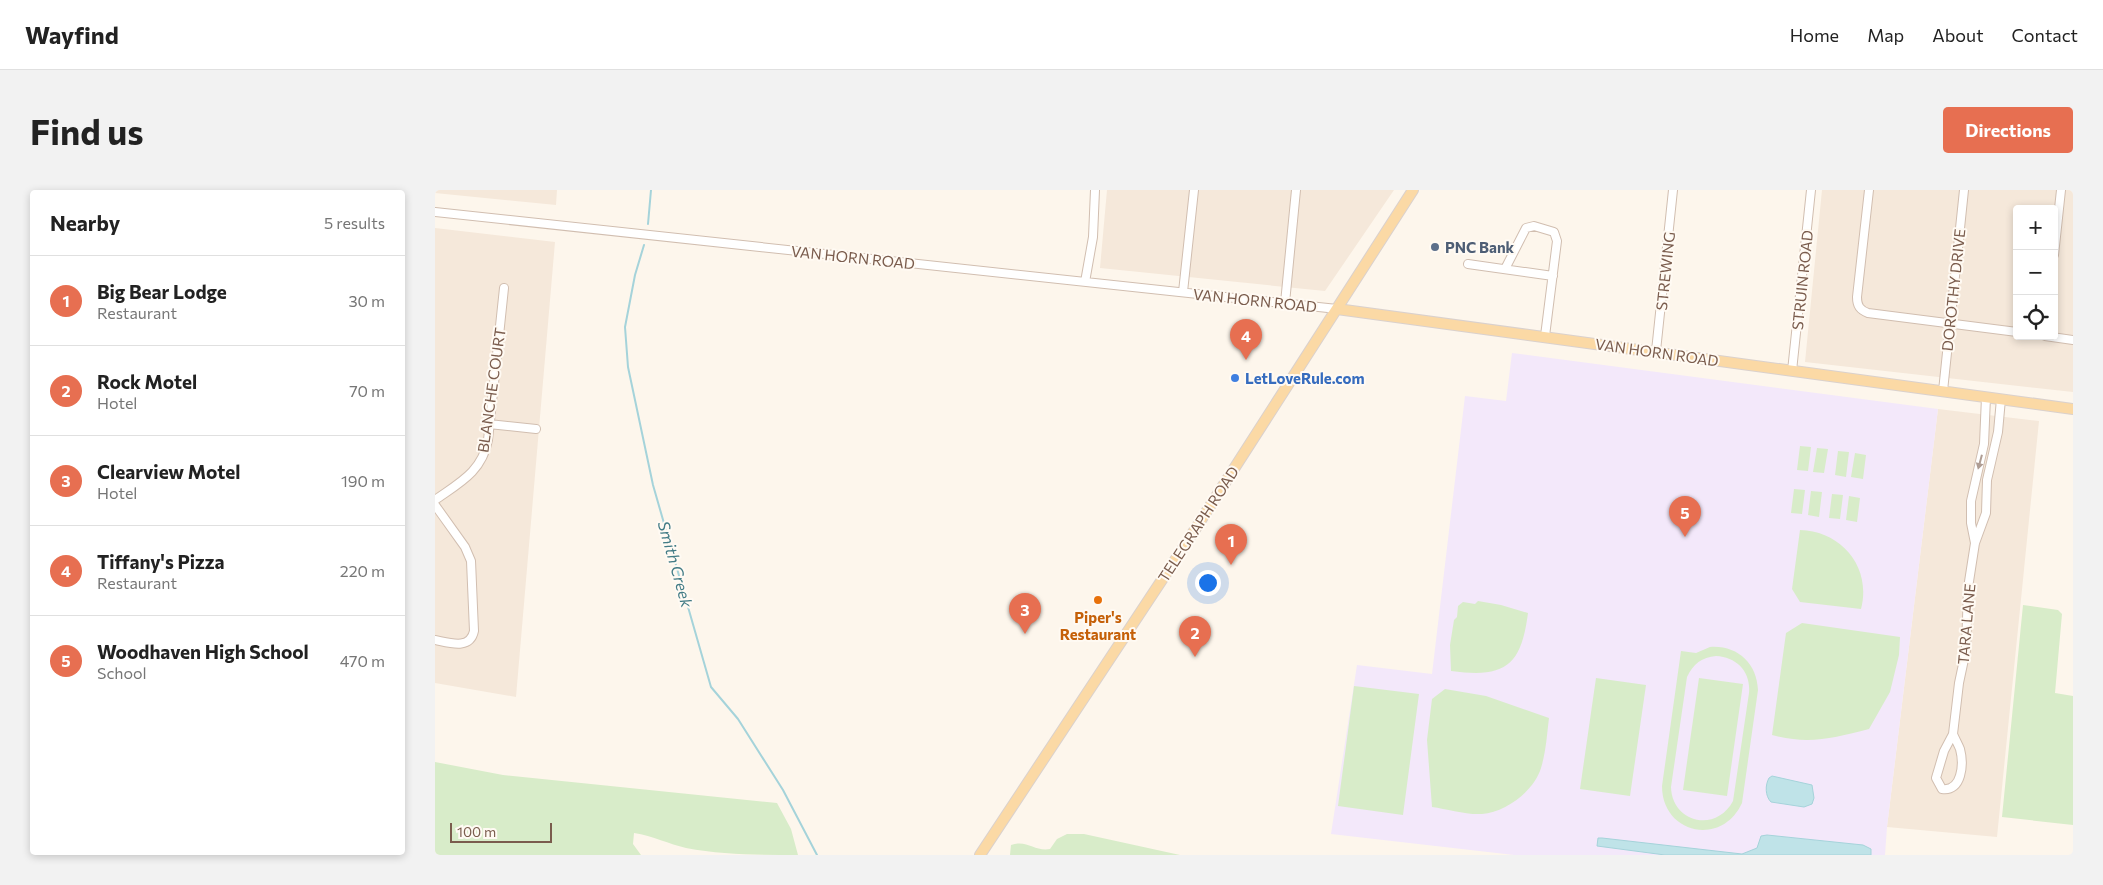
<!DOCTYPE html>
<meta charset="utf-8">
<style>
body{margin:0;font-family:Commissioner,sans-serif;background:#f2f2f2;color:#222}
.controls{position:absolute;right:15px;top:15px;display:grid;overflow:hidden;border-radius:5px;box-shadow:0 2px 8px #0003}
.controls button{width:45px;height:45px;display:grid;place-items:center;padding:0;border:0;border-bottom:1px solid #e0e0e0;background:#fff;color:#222;font:25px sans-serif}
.scale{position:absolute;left:15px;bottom:12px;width:102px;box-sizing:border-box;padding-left:5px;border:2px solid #7a5c4d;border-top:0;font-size:14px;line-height:18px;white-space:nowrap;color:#7a5c4d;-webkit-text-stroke:4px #fffaf3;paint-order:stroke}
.you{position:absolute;left:772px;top:392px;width:18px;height:18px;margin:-12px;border:4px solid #fff;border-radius:50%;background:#1a73e8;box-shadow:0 0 0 8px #1a73e833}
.badge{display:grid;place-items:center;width:32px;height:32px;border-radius:50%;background:#e76f51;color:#fff;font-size:16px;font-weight:700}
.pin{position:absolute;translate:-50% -41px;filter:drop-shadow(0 1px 2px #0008)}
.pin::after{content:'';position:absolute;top:26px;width:18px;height:15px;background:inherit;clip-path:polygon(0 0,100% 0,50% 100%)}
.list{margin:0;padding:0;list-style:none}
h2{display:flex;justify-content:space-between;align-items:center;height:65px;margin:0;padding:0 20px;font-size:21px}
h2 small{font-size:16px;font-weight:400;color:#767676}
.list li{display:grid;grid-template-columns:32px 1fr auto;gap:15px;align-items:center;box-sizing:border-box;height:90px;padding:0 20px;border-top:1px solid #e0e0e0}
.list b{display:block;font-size:19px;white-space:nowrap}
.list p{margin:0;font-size:16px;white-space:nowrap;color:#767676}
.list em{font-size:16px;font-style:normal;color:#767676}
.icon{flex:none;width:28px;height:28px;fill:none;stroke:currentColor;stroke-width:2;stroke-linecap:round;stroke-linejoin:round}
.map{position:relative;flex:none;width:1638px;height:665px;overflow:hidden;border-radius:5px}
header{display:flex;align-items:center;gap:30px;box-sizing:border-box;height:70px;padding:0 25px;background:#fff;border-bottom:1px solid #e0e0e0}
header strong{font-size:24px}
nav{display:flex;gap:28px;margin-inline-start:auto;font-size:18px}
.intro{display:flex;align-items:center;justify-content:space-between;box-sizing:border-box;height:120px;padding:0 30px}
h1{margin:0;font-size:35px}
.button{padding:12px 22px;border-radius:5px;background:#e76f51;color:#fff;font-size:18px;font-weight:700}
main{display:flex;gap:30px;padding:0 30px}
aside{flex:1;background:#fff;border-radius:5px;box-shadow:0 2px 8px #0003}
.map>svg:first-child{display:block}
.residential{fill:#f5e8da;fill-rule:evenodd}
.education{fill:#f3e8fa}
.green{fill:#d8ecc9;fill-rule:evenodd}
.water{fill:#bfe3e8;stroke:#a5d3da}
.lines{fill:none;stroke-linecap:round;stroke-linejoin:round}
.stream{stroke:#a5d3da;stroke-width:2}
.minor-casing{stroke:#d1beb0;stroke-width:10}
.major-casing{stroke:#dad1cd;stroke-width:12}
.minor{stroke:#fff;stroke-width:8}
.major{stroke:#fbd9a5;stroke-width:10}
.oneway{fill:#af9d94}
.service-dot{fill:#5c6f8a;stroke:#fffaf3;stroke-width:2}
.shop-dot{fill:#3f7fe0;stroke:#fffaf3;stroke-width:2}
.food-dot{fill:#e8710a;stroke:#fffaf3;stroke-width:2}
.labels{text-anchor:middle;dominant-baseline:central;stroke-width:4;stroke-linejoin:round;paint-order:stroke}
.service-label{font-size:15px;font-weight:bold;fill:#4e5e75;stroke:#fffaf3;text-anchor:start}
.street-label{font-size:15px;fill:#7a5c4d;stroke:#fffaf3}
.shop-label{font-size:15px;font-weight:bold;fill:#366cbe;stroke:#fffaf3;text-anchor:start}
.food-label{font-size:15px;font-weight:bold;fill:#c56008;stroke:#fffaf3}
.water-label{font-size:16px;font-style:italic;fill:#437c86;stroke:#fffaf3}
</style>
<header>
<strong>Wayfind</strong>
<nav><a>Home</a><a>Map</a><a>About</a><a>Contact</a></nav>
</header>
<div class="intro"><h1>Find us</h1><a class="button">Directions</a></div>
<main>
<aside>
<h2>Nearby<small>5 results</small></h2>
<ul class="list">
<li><span class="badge">1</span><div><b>Big Bear Lodge</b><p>Restaurant</p></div><em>30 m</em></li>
<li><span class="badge">2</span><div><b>Rock Motel</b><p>Hotel</p></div><em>70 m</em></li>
<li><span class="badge">3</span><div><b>Clearview Motel</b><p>Hotel</p></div><em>190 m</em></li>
<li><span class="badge">4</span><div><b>Tiffany's Pizza</b><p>Restaurant</p></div><em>220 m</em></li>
<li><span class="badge">5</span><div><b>Woodhaven High School</b><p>School</p></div><em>470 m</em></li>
</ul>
</aside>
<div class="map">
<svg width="1638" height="665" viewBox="0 0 1638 665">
<rect width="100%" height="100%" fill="#fdf6ec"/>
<path class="residential" d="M0,0H122L121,15L0,3Z
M672,0H959L890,101L665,78Z
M1387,0H1638V202L1370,172ZM1582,19H1619V146H1582Z
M0,38L120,52L81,507L0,493Z
M1503,219L1604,231L1562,647L1452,637Z"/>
<path class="education" d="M1077,163L1503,219L1452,637L1450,665H1079L896,644L922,475L997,484L1030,206L1071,211Z"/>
<path class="green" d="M1365,256L1376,257L1373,281L1362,280Z
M1382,258L1393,259L1389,283L1378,282Z
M1403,261L1414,262L1411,287L1400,285Z
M1420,263L1431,265L1428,289L1416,287Z
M1359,299L1370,300L1367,324L1356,323Z
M1376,301L1387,302L1384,327L1373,325Z
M1397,304L1408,305L1405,329L1394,328Z
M1414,306L1425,308L1422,332L1411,330Z
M1365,340C1406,341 1437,377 1426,419L1365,412L1357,399Z
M1043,411L1066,415L1093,423C1086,477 1070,488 1016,481L1015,455L1019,430L1022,427L1023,416L1028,412L1040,414Z
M1588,415L1623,420L1627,424L1620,503L1638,506V635L1567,627Z
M1367,433L1465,447L1464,465L1455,502L1434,539C1398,548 1374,555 1337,545L1351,443Z
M1275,457C1302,455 1322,473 1323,500L1307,613C1287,657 1227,644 1227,596L1246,461L1261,463ZM1281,466C1302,467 1316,482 1314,503L1298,611C1281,643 1237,633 1236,597L1252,487C1258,474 1267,467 1281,466Z
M1161,488L1211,495L1195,606L1145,599Z
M1264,488L1308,494L1292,606L1248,600Z
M919,496L984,504L968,625L903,616Z
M1010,499L1051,506L1114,528C1112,544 1111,562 1106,578C1099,601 1071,622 1047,624C1031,625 1012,619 997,617L992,550L997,509Z
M0,572L68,585L342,613L356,639L363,665C326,665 288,665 251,658C234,654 218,646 199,643L198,654L206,665H0Z
M632,644H649L745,665H575L576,655C592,649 600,662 615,659L622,649Z"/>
<path class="water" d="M1337,586L1377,595L1379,608L1377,614L1369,617L1336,612C1330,606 1330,595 1334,588Z
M1332,645L1428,655L1436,659V665H1230L1162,656L1163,648H1167L1307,664L1322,658L1326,646Z"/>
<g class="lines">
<path class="stream" d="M213,34L216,0
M209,55L200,85L190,137L193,177L218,295L276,497L303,529L348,600L382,665"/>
<defs>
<path id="minor" d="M1434,0L1422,107C1422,116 1425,120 1433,123L1582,142
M0,22L902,119
M1619,65L1626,0
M1033,74L1118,86
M1070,79L1091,38L1099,36L1119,42L1122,51L1110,146
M650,92L658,47L660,0
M748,102L759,0
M850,113L861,0
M1610,146L1638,150
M1221,161L1238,0
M1357,181L1376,0
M1508,201L1529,0
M54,234L101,239
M0,310C24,293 47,282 53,250L69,98
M0,315L30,357L36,371L39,441C35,460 15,453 0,450
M1540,353L1536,333V311L1549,254L1551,207
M1518,544C1520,549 1523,554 1525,559C1529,574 1527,602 1507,599L1501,588L1509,561L1518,544L1524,493L1531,460L1533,398L1540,353L1551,323L1552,290L1563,242L1566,209"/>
<path id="major" d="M902,119L1638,219
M545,665L750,355L978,0"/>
</defs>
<use href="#minor" class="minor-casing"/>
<use href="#major" class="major-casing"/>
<use href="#minor" class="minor"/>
<use href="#major" class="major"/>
</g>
<defs><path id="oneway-solid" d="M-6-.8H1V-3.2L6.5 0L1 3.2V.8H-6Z" transform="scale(1.25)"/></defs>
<use class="oneway" href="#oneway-solid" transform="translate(1545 272) rotate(105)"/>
<circle class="service-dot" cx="1000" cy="57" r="5"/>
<circle class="shop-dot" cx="800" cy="188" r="5"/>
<circle class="food-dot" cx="663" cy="410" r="5"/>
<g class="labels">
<g class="service-label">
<text x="1010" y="57">PNC Bank</text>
</g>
<g class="street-label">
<text transform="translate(418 67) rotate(6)">VAN HORN ROAD</text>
<text transform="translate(1230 81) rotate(-84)">STREWING</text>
<text transform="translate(1367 90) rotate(-84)">STRUIN ROAD</text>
<text transform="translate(1518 100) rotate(-84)">DOROTHY DRIVE</text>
<text transform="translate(820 110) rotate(6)">VAN HORN ROAD</text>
<text transform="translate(1222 162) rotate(8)">VAN HORN ROAD</text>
<text transform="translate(56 200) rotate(-82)">BLANCHE COURT</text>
<text transform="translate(763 334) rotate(-57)">TELEGRAPH ROAD</text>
<text transform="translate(1531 434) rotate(-85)">TARA LANE</text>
</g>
<g class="shop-label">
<text x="810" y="188">LetLoveRule.com</text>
</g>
<g class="food-label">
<text x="663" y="427">Piper's<tspan x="663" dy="17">Restaurant</tspan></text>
</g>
<g class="water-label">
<text transform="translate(241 374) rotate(74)">Smith Creek</text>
</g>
</g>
</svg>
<div class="controls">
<button>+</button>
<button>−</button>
<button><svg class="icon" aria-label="locate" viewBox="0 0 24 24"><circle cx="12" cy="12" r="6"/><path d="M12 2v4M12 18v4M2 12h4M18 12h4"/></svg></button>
</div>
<div class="scale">100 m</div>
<div class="you"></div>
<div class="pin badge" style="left:796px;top:375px">1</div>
<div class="pin badge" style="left:760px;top:467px">2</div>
<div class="pin badge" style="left:590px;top:444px">3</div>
<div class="pin badge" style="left:811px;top:170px">4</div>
<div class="pin badge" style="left:1250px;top:347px">5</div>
</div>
</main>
